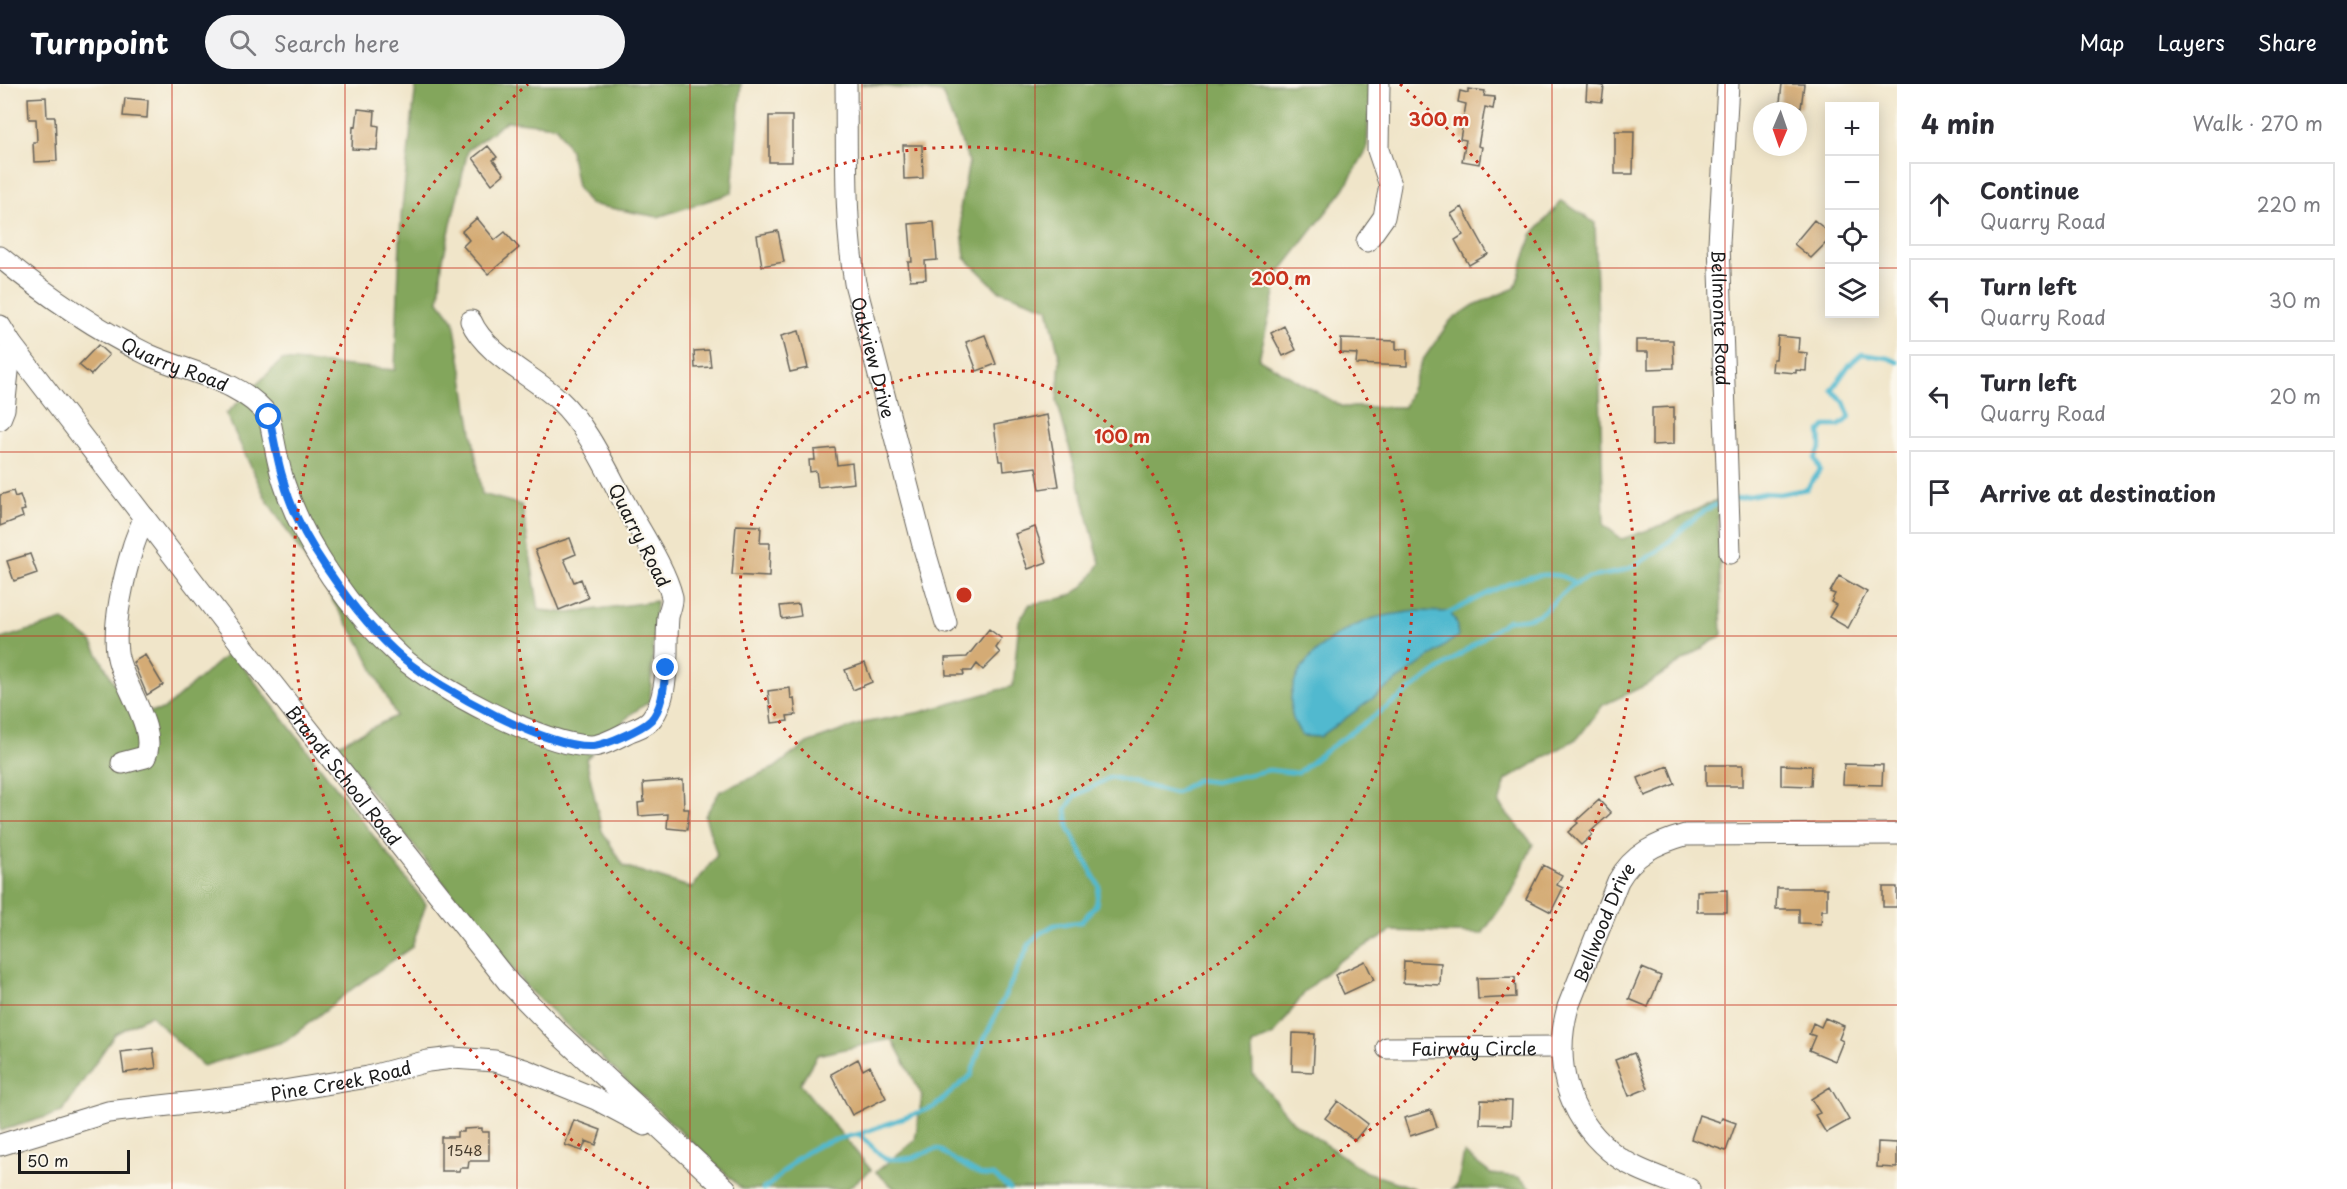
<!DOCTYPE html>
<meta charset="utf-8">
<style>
body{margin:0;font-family:"Playpen Sans",sans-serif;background:#f2f2f3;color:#2b2b33}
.controls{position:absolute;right:18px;top:18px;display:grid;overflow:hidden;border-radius:0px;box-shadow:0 3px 15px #0003}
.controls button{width:54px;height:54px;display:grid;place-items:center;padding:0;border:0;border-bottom:2px solid #e1e1e2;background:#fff;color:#2b2b33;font:30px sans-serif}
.compass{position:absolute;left:1753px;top:18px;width:54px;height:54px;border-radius:50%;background:#fff;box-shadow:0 3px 15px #0003;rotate:182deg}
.scale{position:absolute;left:18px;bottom:15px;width:112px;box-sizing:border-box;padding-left:6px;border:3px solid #1c1c1c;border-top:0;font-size:16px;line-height:21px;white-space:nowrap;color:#1c1c1c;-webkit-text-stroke:4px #fbf7ec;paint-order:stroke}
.stop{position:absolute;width:18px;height:18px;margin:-14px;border:4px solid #1a73e8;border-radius:50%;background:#fff}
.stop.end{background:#1a73e8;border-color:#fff;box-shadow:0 2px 6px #0008}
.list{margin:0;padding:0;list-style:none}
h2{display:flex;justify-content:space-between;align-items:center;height:78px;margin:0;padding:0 24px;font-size:26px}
h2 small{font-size:20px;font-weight:400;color:#7c7c81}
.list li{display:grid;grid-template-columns:39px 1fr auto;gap:18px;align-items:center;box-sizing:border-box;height:84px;margin:0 12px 12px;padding:0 12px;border:2px solid #e1e1e2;border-radius:0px}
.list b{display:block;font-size:22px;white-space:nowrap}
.list p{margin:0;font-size:20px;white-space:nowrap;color:#7c7c81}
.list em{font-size:20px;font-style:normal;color:#7c7c81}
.icon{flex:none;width:33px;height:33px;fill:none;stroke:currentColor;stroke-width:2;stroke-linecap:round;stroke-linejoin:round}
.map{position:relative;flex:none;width:1897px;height:1105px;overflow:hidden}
header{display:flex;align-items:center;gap:36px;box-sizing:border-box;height:84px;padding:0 30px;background:#111827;color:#fff}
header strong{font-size:28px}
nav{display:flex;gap:33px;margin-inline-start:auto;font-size:21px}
.search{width:420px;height:54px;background:#f2f2f3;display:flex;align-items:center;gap:15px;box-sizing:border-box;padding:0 21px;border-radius:33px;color:#7c7c81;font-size:22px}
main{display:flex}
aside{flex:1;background:#fff}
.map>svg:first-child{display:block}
.forest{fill:#83a65b;stroke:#50613c;stroke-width:1.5}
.water{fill:#51b9cf;stroke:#366a76;stroke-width:1.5}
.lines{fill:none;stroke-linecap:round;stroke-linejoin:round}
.stream{stroke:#51b9cf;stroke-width:4.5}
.building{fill:#d4ab75}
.minor-casing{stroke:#666259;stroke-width:23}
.minor{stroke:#fff;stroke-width:21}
.route{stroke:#1a73e8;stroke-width:8}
.grid{fill:none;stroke:#c8321e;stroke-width:1.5;stroke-opacity:0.55}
.ring{fill:none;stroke:#c8321e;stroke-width:3;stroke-dasharray:3 6}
.labels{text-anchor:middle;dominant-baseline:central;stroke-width:4.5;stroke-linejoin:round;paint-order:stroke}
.number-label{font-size:15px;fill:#4a4032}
.street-label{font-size:18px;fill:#1c1c1c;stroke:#fbf7ec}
.centre{fill:#c8321e;stroke:#fbf7ec;stroke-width:3}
.ring-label{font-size:18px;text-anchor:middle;font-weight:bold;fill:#c8321e;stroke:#fbf7ec;stroke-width:4.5;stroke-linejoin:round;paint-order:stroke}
</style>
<header>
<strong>Turnpoint</strong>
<div class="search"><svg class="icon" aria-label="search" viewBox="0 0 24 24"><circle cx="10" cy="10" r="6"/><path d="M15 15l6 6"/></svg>Search here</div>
<nav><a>Map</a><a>Layers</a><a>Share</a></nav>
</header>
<main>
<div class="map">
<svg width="1897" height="1105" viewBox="0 0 1897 1105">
<rect width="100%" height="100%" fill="#fbf7ec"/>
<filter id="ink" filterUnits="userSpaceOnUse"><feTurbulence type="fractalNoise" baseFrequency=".0167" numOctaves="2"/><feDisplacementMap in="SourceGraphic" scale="12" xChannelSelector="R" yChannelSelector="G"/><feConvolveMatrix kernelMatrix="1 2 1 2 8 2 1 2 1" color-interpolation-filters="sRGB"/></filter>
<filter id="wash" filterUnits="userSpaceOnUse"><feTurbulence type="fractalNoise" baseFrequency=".008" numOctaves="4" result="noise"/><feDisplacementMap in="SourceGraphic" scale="24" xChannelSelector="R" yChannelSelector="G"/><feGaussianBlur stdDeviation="1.35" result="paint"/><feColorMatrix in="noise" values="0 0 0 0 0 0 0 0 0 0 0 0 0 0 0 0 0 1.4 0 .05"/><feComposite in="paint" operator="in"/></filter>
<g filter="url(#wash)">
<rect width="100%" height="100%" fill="#f0e5c9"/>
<path class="forest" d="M416,0H741L732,109L658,133L589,120L577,103L570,66L556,42L507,37L468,66L442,180L439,217L454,237L482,410L522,421L539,526L570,529L656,517L650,617L631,630L586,675L602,747L624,782L692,804L717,771L705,732L720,707L774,684L807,659L863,639L921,628L1013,602L1019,537L1030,520C1067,514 1081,514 1100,479L1057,317L1060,276L1048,224L998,206L965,174L960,125L969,78L942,9L860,0H1370L1367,65L1344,105L1280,188L1259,275L1343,323H1404L1422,277L1450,237L1474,221L1515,204L1532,151L1562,117L1595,139L1604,441L1622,455L1668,439L1717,416L1722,551L1646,601L1603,621L1578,654L1506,696L1499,720L1533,760L1512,808L1482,850L1392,847L1339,877L1305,908L1274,951L1252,961L1253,990L1293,1038L1366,1088L1416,1105H895L876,1088L915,1056L922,1012L892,955L817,971L800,1000L871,1086L847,1105H742L529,906L334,662L396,632L360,559L266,415L226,330L282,276L395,286L401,132Z
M63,536L91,557L131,630L163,626L231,567L426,820L412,863L352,905L286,957L203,982L150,931L115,950L62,1028L0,1047V555Z
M1464,1069L1491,1090L1518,1093L1533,1105H1452L1458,1100Z"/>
<path class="water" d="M1416,527L1450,528L1456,538L1458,552L1320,653L1302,652C1299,646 1293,638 1292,631C1283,586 1325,555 1361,539C1378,531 1398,530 1416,527Z"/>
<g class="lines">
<path class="stream" d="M1734,415L1764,409L1779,410L1807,405L1820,386L1815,375L1821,362L1820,348L1825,342H1839L1850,333L1844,318L1832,306L1850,280L1862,270L1888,274L1897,278
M1445,531C1478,515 1542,473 1575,499
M859,1050L934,1023L971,991L980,964L1030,859L1039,850L1054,841L1081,838L1096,821L1099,802L1069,745L1066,725L1075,712L1111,693L1175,709L1197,696L1215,698L1269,686L1298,689L1324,668L1508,536C1548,536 1545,521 1573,501C1586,491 1607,492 1622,487C1629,485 1636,481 1642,477C1673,461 1690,429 1723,418
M763,1105C777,1097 786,1084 798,1074C817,1059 836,1055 859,1050L885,1075C895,1075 906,1076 915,1073C924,1069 929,1066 939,1065L951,1074L980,1091L994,1092L1010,1105"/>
</g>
<g id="blocks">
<path class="building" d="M1587,0L1604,2L1602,18L1586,16Z
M1782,0H1804L1801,24L1793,23V27H1779Z
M1468,5L1485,7L1484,12L1495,13L1493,25L1485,23L1478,62L1482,63L1479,80L1462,77L1466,56L1460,55L1466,20L1458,18L1460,7L1468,9Z
M46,13L47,33H55L57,77L34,78L33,58H37L36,35H29L28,14Z
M125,14L148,16L147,34L123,32Z
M358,25L375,27L374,41L379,42L377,66L352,65L353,42L356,43Z
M769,32H792V78H769Z
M1615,47H1634L1633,90H1615Z
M903,61H922L923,94L904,95Z
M488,62L497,73L493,76L504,90L492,100L473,74Z
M1462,123L1488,170L1469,181L1455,156L1463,151L1451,130Z
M477,134L495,156L505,148L519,164L488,190L463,162L469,156L462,147Z
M1814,136L1830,149V155L1811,174L1794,160Z
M934,138L937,176L925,177L926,195L910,196L908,178H912L909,140Z
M778,147L784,178L762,182L757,151Z
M1284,242L1296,266L1283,272L1271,249Z
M799,247L808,284L790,288L781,252Z
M985,251L996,280L977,287L966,258Z
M1778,252L1799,254L1798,268L1807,269L1806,287L1796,286V289L1772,287L1773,275H1776Z
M1341,255L1396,257V265H1407V282L1356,280L1357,270L1341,269Z
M1636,256H1673L1674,284L1648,285V268H1636Z
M98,261L109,271L91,291L79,281Z
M709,266L711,283L695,284L694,267Z
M1674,323V360L1652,361V324Z
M1047,331L1059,402L1040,405L1036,383L1004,387L1003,377H999L994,341Z
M835,364L837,381L852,379L854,399L818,403L816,387L810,388L809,376H815L814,366Z
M13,407L15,413L20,411L25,426L21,427L23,433L0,442V411Z
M736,441L761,442L760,459H770L769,493L732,491Z
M1035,443L1047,478L1028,485L1015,450Z
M570,454L576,470L564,475L574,498L581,495L588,514L559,526L535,466Z
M30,470L37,489L14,497L7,477Z
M1839,492L1867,508L1848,544L1829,533L1836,521L1831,518L1835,510L1830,508Z
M799,520L801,532L782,535L780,522Z
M989,545L1002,555L996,564L1000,569L983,586L977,580L972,587H963L964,591H946L945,574L967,573Z
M145,571L163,601L147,611L133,578Z
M865,579L872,598L853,606L845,586Z
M790,604L791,615L794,614L796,631L787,632L788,637L772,639L768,607Z
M1844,680L1883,681L1882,701L1843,700Z
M1706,681H1743V702H1706Z
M1781,681L1812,682L1811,702L1781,701Z
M1668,682L1675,700L1645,712L1638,694Z
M683,696L684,725H689L687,746L667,744L668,730L639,732L638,719L644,718L643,699Z
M1599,716L1611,729L1590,748L1592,751L1581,761L1568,748L1578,739L1576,737Z
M1543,781L1562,791L1557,801L1563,804L1551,828L1526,815Z
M1883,803H1897V823H1883Z
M1777,804H1827V826H1822L1821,840L1799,839V825H1776Z
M1727,806V828H1697V807Z
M1365,877L1374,896L1344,910L1335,891Z
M1404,877L1441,879L1440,901L1403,899Z
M1642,884L1661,892L1648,923L1629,915Z
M1515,893L1516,913L1478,915L1477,894Z
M1825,934L1844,942L1839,955L1843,957L1835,977L1809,966L1815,952L1809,950L1813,939L1821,943Z
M1293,949L1315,950L1313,988L1292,987Z
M153,964L156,984L124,989L121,968Z
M1634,969L1648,1004L1629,1012L1615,976Z
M858,975L863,986L870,982L886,1014L852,1031L831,990Z
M1830,1003L1849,1036L1826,1049L1815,1031L1820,1029L1811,1015Z
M1481,1016L1512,1017L1511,1041L1480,1040Z
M1338,1017L1368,1040L1355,1056L1325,1034Z
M1431,1026L1437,1043L1410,1052L1404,1034Z
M1699,1031L1720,1038L1722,1034L1736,1039L1726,1067L1691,1055Z
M574,1036L601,1046L596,1061L586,1057L582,1067L565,1061Z
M482,1044V1048H489V1077H469L468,1084H460L459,1087H441V1053H457V1048H464V1045Z
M1878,1058L1897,1059V1084L1877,1083Z"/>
</g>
</g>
<g filter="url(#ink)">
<use href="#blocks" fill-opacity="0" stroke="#666259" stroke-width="1.5"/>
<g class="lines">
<defs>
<g id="minor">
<path id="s1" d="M846,0C847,67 844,134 855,199L923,461L946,539"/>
<path id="s2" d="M1728,0L1719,159L1730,469"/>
<path d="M1367,157L1384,133L1390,101L1378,66L1379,0"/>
<path id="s3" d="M0,173C46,211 96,245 149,271C189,289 242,296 269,333C274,354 277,378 284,399C304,462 352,529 401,573C436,604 545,663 592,662C605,661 618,653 630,647C638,644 647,641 652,634C665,617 666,590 667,569C667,557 667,545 668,533C669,527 673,519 672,513C665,483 638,444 623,416C605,383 587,342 559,316C533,292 485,270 471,237"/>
<path id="s4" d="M0,242L11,260L251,573L509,899L559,950L726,1105"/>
<path d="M0,335L4,325L11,260"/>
<path d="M122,679L145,673C159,645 120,598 117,568C113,539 124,492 133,463C136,453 141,443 144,433"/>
<path id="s5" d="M1387,964L1560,963"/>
<path id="s6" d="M0,1061L108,1028L265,1010L368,993L428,977L453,974L495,977L525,986L596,1015L645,1041"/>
<path id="s7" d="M1689,1105C1663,1094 1631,1085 1610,1067C1566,1030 1553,977 1568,923L1618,797C1633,770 1657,759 1685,751L1897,750"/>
</g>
</defs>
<use href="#minor" class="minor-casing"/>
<use href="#minor" class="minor"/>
</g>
</g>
<g class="lines" filter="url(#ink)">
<path class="route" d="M269,333C274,354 277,375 283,395C291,426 309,459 327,485C348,516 375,551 404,575C440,605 547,665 593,662C606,661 642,645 651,636C663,623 664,600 666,584"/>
</g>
<path class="grid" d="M172,0V1105M345,0V1105M517,0V1105M690,0V1105M862,0V1105M1035,0V1105M1207,0V1105M1380,0V1105M1552,0V1105M1725,0V1105M0,184H1830M1874,184H1897M0,368H1897M0,552H1897M0,737H1897M0,921H1897"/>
<g class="ring">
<circle cx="964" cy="511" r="224"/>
<circle cx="964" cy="511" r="448"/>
<path d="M649 1104A672 672 0 0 1 528 0M1400 0A672 672 0 0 1 1279 1104"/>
</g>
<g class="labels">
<g class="number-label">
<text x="465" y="1065">1548</text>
</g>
<g class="street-label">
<text stroke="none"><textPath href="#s2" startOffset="234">Bellmonte Road</textPath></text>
<text stroke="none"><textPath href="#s1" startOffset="276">Oakview Drive</textPath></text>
<text stroke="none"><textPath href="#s3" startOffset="206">Quarry Road</textPath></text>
<text transform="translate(640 451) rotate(63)">Quarry Road</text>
<text stroke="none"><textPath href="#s4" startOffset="566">Brandt School Road</textPath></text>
<text stroke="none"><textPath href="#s7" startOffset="339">Bellwood Drive</textPath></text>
<text stroke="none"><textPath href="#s5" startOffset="87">Fairway Circle</textPath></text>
<text stroke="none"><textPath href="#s6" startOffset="348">Pine Creek Road</textPath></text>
</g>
</g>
<circle cx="964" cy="511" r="9" class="centre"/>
<g class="ring-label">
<text x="1439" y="42">300 m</text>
<text x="1281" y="201">200 m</text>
<text x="1122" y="359">100 m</text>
</g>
</svg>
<div class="controls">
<button>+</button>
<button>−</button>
<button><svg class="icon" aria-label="locate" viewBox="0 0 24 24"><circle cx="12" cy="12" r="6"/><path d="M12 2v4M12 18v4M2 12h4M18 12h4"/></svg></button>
<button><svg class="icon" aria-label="layers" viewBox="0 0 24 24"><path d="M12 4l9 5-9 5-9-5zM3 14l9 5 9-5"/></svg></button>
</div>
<svg class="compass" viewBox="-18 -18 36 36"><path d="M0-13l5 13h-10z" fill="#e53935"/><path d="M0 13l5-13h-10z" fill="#7c7c81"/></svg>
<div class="scale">50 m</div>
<div class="stop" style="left:269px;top:333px"></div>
<div class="stop end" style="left:666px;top:584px"></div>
</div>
<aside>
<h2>4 min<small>Walk · 270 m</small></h2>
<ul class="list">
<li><svg class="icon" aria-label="ahead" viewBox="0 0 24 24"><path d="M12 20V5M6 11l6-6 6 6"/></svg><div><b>Continue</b><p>Quarry Road</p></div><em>220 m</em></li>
<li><svg class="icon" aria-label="left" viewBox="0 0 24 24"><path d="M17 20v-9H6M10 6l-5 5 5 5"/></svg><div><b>Turn left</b><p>Quarry Road</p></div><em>30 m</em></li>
<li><svg class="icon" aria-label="left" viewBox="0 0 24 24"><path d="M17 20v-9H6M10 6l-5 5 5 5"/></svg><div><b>Turn left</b><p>Quarry Road</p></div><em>20 m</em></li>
<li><svg class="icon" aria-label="arrive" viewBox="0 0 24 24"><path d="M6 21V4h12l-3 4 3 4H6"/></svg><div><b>Arrive at destination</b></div></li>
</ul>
</aside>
</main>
